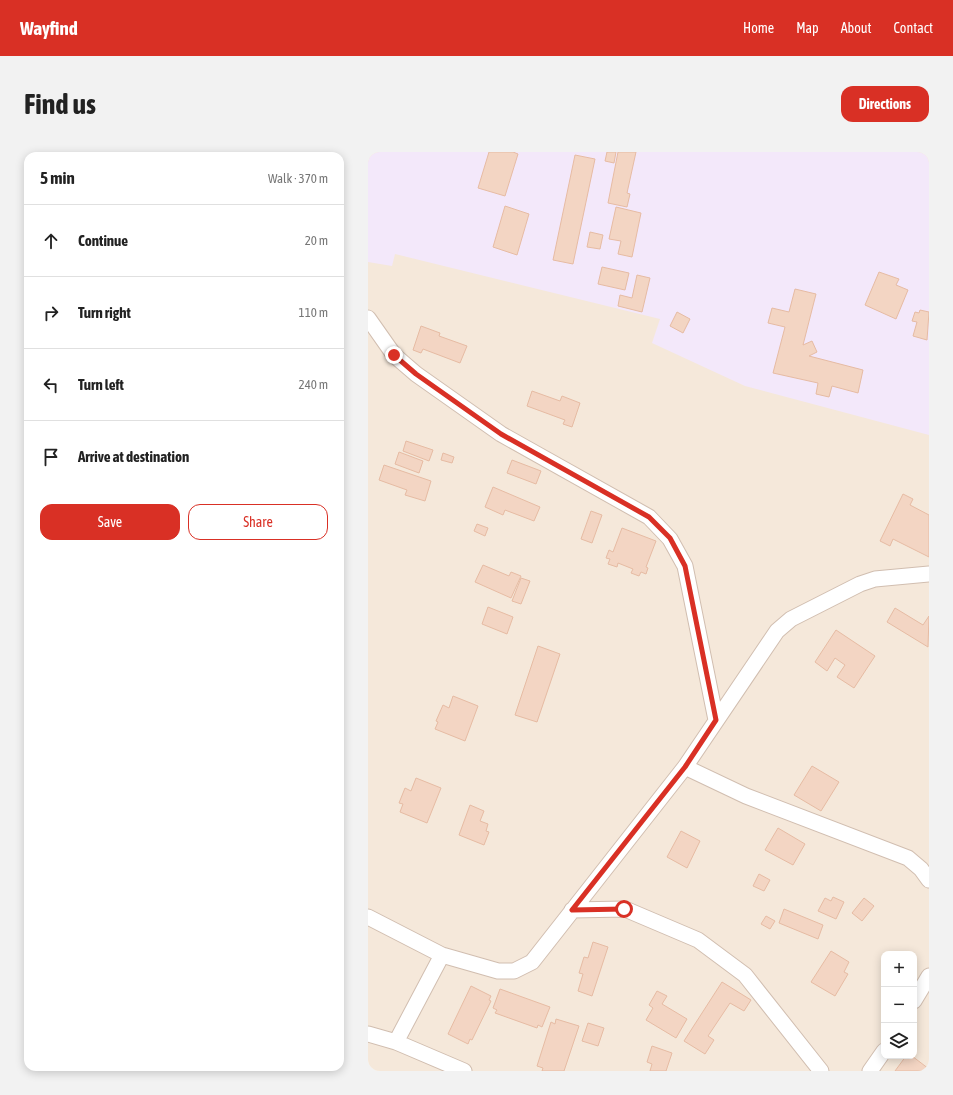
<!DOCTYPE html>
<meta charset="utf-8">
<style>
body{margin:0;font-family:"Asap Condensed",sans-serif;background:#f2f2f2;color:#222}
.controls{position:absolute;right:12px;bottom:12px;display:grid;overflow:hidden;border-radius:8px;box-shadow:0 2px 10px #0003}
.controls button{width:36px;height:36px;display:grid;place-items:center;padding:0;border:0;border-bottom:1px solid #e0e0e0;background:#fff;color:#222;font:20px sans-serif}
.stop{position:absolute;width:12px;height:12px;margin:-9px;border:3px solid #d93025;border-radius:50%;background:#fff}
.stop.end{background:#d93025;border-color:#fff;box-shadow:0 1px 4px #0008}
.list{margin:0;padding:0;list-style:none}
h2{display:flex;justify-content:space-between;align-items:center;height:52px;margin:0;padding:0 16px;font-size:17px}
h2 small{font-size:13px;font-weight:400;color:#767676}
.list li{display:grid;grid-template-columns:26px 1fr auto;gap:12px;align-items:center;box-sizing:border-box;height:72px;padding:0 16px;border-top:1px solid #e0e0e0}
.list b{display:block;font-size:15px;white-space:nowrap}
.list em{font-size:13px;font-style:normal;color:#767676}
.actions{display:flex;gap:8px;padding:12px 16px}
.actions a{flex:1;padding:9px 0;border:1px solid #d93025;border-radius:12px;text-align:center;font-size:14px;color:#d93025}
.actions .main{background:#d93025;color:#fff}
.icon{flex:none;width:22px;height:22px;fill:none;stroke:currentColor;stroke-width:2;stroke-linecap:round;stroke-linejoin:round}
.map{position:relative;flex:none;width:561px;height:919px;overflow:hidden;border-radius:12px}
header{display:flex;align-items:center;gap:24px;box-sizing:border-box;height:56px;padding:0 20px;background:#d93025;color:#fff}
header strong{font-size:19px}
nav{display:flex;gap:22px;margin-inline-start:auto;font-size:14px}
.intro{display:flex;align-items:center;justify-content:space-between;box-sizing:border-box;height:96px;padding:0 24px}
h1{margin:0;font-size:28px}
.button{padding:10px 18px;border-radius:12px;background:#d93025;color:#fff;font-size:14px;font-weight:700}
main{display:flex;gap:24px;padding:0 24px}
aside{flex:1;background:#fff;border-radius:12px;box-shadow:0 2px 10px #0003}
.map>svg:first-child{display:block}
.residential{fill:#f5e8da;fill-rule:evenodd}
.education{fill:#f3e8fa}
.building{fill:#f3d5c3;stroke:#e6bba3}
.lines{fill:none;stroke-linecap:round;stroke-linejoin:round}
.minor-casing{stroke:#d1beb0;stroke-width:17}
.minor{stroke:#fff;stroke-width:15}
.route{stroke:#d93025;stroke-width:5}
</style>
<header>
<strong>Wayfind</strong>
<nav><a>Home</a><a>Map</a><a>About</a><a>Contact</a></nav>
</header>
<div class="intro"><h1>Find us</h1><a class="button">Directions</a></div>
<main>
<aside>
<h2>5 min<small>Walk · 370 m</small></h2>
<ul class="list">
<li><svg class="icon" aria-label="ahead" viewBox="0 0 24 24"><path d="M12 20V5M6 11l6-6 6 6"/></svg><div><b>Continue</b></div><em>20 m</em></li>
<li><svg class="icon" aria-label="right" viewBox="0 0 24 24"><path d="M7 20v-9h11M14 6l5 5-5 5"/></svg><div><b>Turn right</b></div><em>110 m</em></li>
<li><svg class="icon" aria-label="left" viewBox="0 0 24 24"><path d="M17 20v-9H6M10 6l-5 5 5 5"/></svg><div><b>Turn left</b></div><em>240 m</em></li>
<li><svg class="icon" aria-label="arrive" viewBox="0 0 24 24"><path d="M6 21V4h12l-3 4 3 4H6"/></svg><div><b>Arrive at destination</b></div></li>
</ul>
<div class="actions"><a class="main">Save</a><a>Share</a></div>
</aside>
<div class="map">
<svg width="561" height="919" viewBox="0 0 561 919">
<rect width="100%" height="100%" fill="#fdf6ec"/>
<path class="residential" d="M0,0H561V919H0ZM516,802H546V904H516Z"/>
<path class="education" d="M0,0H561V283L377,234L284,191L292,167L27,102L24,114L0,110Z"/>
<path class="building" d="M121,0H145L150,2L137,44L110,36Z
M239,0H248L246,11L237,9Z
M250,0H268L259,41L262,42L259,55L240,51Z
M207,3L227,7L205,112L185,108Z
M137,54L161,62L149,103L125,95Z
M248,55L273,61L264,105L250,102L253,89L241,87Z
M222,80L235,83L232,97L219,95Z
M234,115L261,121L257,138L230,132Z
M511,120L531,127L528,133L540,138L528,167L497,153Z
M269,123L282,126L274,160L250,154L252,143L264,146Z
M427,137L448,142L435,193L444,189L449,200L441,204L495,218L490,241L464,234L461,245L448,242L450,231L405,221L417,175L400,171L404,156L421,160Z
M552,158L561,160L559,188L545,184L549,170L544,169L547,160L551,161Z
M309,160L322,167L315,181L302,174Z
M53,174L72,181L71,184L99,194L92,211L55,197L53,201L45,198Z
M164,239L192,249L194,244L212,251L204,275L195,272L197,268L159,254Z
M38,289L65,298L61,309L35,299Z
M31,300L55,309L51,321L27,312Z
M75,301L86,305L84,311L73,308Z
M144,308L173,319L168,332L139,321Z
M16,313L63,329L57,349L37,343L39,338L11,328Z
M125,335L172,355L166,369L137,358L135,363L117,355Z
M535,342L545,347L542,353L561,363V405L525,387L522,394L512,389Z
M223,359L234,363L224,391L213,387Z
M109,372L120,376L117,384L106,379Z
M254,376L288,389L278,415L280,416L278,422L273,420L271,424L263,421L265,417L250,411L249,415L240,412L242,407L238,406L241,398L245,400Z
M115,413L141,424L143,420L153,424L143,446L107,430Z
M153,426L162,429L153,452L144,449Z
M120,455L145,465L139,482L114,472Z
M527,456L555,473L561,464L560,495L519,470Z
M468,478L507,504L486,536L469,525L477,513L467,506L459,519L447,510Z
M170,494L192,502L169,570L147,563Z
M85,544L110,554L97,589L67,577L70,570L68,569L75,553L81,556Z
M444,614L471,630L453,659L426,643Z
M48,626L73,636L59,671L32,660L35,652L31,651L37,636L43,639Z
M102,653L116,659L112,669L120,672L118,679L121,680L116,693L91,683Z
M410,676L437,692L425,713L397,698Z
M313,679L332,689L319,716L299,705Z
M391,722L402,728L396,739L385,734Z
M465,745L476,750L468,767L450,759L457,746L463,749Z
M496,746L506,754L494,769L484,761Z
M416,757L455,773L450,787L411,771Z
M398,764L407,769L402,777L393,772Z
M225,790L240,795L224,844L210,839L215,822L211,821L216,805L220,806Z
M463,799L481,810L476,820L480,822L467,844L443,830Z
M354,830L383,848L376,859L362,851L340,884L346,888L337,902L316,889Z
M103,834L123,844L121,848L123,849L104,888L102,887L100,892L80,882Z
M132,837L182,855L174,875L170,873L169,876L127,861L129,858L125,856Z
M289,839L299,844L294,852L319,867L308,886L278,868L285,856L281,853Z
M188,867L211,874L196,919H174L175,916L169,914L183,870L187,872Z
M220,871L236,876L230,894L214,889Z
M284,894L304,901L298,919H282L284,912L279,910Z
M538,904H544L561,917L560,919H527Z"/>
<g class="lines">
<defs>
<path id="minor" d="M0,166L26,203L48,222L133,282L281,365L302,387L317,414L348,568
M317,615L378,644L540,706L553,717L561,728
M204,758L257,757L330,788L377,823L453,919
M0,765L74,803L130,819H146L164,810L317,615L409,479L423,467L492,432L507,427L561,422
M546,849L561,824
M0,882L28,890L96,919
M28,890L74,803
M502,919L516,899"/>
</defs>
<use href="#minor" class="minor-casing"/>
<use href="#minor" class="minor"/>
</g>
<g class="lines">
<path class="route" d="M26,203L48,222L133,282L281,365L302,386L317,414L348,568L317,615L204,758L256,757"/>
</g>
</svg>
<div class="controls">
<button>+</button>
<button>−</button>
<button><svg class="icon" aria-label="layers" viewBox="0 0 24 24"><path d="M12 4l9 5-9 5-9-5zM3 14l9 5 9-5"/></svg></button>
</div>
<div class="stop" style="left:256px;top:757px"></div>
<div class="stop end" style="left:26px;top:203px"></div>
</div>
</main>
